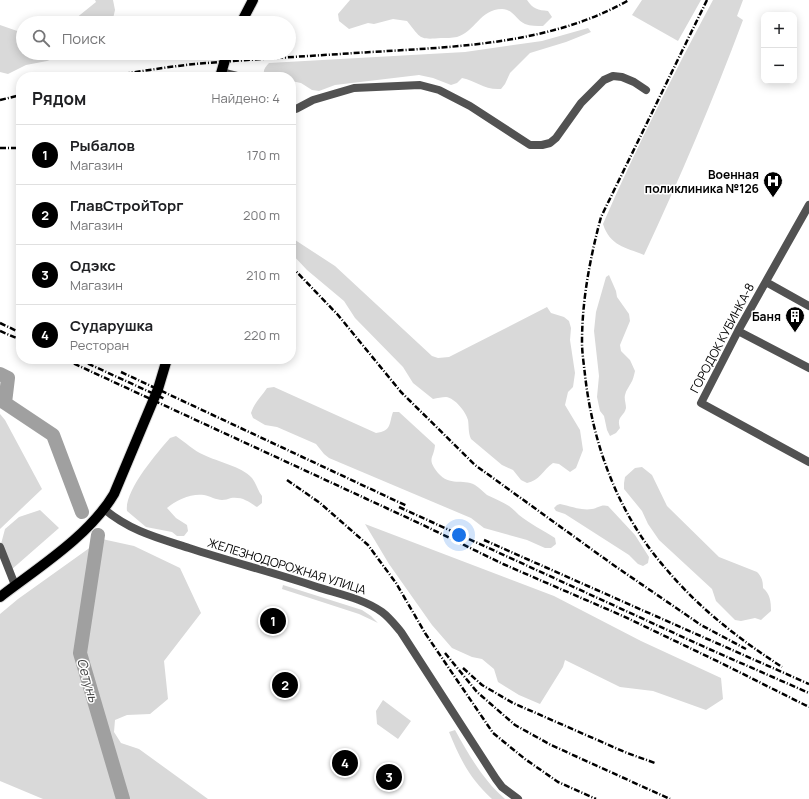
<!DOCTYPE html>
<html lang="ru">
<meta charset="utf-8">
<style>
body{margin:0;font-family:Manrope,sans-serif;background:#f2f2f2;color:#202124}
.controls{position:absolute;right:12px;top:12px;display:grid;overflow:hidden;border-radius:8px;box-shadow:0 2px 10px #0003}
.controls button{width:36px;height:36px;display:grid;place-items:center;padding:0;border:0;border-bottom:1px solid #e0e0e0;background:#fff;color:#202124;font:20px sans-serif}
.you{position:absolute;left:459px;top:535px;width:14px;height:14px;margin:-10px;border:3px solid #fff;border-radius:50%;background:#1a73e8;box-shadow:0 0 0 6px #1a73e833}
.badge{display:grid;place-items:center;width:26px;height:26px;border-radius:50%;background:#000;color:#fff;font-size:13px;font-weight:700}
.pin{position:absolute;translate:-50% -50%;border:2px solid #fff;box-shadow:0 1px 4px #0006}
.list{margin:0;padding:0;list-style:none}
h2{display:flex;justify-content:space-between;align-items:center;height:52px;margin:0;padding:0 16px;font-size:17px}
h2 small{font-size:13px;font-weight:400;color:#757577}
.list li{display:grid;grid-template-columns:26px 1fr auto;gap:12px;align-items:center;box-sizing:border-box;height:60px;padding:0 16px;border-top:1px solid #e0e0e0}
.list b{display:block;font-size:15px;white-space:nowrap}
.list p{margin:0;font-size:13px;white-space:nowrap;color:#757577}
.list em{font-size:13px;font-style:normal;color:#757577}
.icon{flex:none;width:22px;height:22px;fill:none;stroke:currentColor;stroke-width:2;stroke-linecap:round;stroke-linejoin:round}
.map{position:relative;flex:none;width:809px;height:799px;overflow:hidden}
.search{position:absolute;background:#fff;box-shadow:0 2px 10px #0003;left:16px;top:16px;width:280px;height:44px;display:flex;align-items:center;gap:10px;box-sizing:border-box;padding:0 14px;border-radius:22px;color:#757577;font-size:15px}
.panel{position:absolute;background:#fff;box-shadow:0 2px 10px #0003;left:16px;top:72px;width:280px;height:292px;border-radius:16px}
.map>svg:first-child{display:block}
.green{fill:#d9d9d9}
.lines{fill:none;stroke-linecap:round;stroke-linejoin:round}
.river{stroke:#a0a0a0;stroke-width:14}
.major-casing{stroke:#dbdbdb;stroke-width:12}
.minor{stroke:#525252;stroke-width:8}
.major{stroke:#000;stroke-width:10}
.rail{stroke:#000;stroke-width:2.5;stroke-dasharray:6 2 1 2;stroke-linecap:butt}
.labels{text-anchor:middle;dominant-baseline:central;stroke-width:3;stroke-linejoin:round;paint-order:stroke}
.poi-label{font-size:12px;font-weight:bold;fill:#000;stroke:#fff;text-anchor:end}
.street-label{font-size:12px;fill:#000;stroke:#fff}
.water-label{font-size:13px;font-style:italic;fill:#414141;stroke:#fff}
</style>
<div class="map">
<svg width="809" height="799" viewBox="0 0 809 799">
<rect width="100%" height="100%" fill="#fff"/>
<path class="green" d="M95,0H113L115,10L112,23H70L96,2Z
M350,0H527C533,9 538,10 548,11L552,17L543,26C537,26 530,26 525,24C516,20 513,9 502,9C480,9 475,32 457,37C452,38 446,38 441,38C418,40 421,38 407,21L393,19L374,24L368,23L349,29L339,21L338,14Z
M642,0H701L678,41L632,15Z
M713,0H743L737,16L743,20C713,100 680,178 644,255C625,247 610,246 603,224C636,148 674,73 713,0Z
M0,25L23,33V53H68L47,61L26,65L8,74L0,72Z
M588,28L591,32L566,42L530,53L510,73L505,84L501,89C483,90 477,81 462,78L457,83L451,85L433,78L419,75L335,85L319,91L312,90L301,83L291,81V77H265C262,71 265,67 269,63L465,52L542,41Z
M292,238L335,266L432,356L438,358L449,357L547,307L551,313L564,317L569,321L571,328L570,340L575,373L573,387L568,392L565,405L580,430L583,450L576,468L570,472L559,464L553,463C543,470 539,481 527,483L521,480L513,470L502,465L471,439C468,432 469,426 468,420C466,412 455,398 446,397C442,397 437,398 433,399L413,383L403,367L355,318L344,301L307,270L291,253V240Z
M609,275L616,291L617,297L629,314L630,321L620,345L621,351L630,360L635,371C634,375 633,380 631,383C629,387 626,390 625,395C624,399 626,403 626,408C624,417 616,416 620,428L616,433L610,436L607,430L604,416L600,411L597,397L599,376L594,331L596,312L606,277Z
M274,387L376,433C392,431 389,423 393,412H399L435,445C434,459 426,458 438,473C450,487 462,478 475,485C480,488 483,492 487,495C495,499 503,502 509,506C513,509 516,512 519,515C529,523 544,531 555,538L556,544L551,548H545L527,540L484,528L471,518L329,458L324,454L316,444L277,427L265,425L253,418L251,413C254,403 262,396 267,388Z
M0,414L5,420L42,489L0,529Z
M176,436C185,442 194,451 204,455C218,462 241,466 252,478C256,483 258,491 262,496V503L257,507C247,501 243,497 231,498C228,499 225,500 222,500C216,500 210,496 204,495C192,493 176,500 167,508L176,518L187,525L188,531L184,536H177L172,532L146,527L127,511C124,491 157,453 170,438Z
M642,467L652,475L667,506L719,557L757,572C762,577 763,581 763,588C770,594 771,601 771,611L761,620L755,618L741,621L735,620L716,601L712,589L659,540L648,524L642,511L624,489V483L625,477L635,468Z
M560,504C570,506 582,511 592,509C598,508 601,504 608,506L635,535L649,557L648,563L643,566L638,564L629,555L565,514L556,511L554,508L557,505Z
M40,510L59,528L11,570L1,544L5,529L19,517Z
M365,524L554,596L641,641L721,678L723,699L706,710L653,691L620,687L565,660L563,667L540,704L519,695L498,682L494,669L482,659L472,657L452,648L432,625L389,564Z
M102,539L134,546L180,568L201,613L164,661L168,699L150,714L127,715L115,720L114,732L121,743L139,749L208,799H43L0,781V614L18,599Z
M283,585L362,610L371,616L378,623L359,614L282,589Z
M383,700L411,721L398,739L377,724L376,711Z
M455,730C469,755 483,780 505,799H492C470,779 460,759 449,732Z"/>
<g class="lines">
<path class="river" d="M0,374L8,378L5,403L53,435L82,512
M98,535L80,653L123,799"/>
<defs>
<path id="major" d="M241,23L253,0
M220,77L227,53
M0,597C39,567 89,536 114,494L158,389L167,359"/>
</defs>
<use href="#major" class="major-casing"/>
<path class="minor" d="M221,72L241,77
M291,109H296L313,100L354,88L420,85L439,90L470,106L530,145H542L550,143L556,138L581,103L604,80L613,76L622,77L634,82L646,90
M809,205L738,331L701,403L809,462
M766,282L809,306
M738,331L809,368
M104,509C130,531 158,538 189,548C232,562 275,573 317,587C339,594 364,599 382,612C390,618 395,625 401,632L496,779L502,787L518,799
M0,547L15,585"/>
<use href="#major" class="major"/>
<path class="rail" d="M707,0L601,217C590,258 582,300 582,342C582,353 584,365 585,375C593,446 619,516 667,570C700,609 739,639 782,667
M102,77C133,73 164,67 195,64C243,60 292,57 340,54C436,47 543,49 629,0
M0,100L21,95
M0,148H21
M291,266L338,315L401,392L475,465L612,564L701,625L746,649
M0,323L21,333
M0,331L21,340
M64,359L423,525L503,564L623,616L719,662L809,707
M78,359L165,399
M121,372L407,506
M287,480L320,503L368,545L396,583L425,633L493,733L525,759L558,782L596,799
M399,507L709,649L809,693
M484,540L809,684
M445,653L477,692L515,725L551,745L670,799
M463,668L482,685L513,703L627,753L655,763"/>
</g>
<defs>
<symbol id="hospital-pin" viewBox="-11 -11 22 30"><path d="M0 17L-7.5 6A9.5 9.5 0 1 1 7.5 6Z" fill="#000" stroke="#fff"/><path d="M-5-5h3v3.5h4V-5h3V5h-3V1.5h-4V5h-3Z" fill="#fff"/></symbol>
<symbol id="building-pin" viewBox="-11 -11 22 30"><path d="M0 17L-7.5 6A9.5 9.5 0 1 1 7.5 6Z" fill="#000" stroke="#fff"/><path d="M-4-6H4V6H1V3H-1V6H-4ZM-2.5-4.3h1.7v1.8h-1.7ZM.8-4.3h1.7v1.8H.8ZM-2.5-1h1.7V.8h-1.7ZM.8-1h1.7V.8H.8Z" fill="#fff"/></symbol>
</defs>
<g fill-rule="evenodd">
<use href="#hospital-pin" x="762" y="170" width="22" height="30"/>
<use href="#building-pin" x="784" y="305" width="22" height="30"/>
</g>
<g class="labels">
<g class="poi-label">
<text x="759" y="174">Военная<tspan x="759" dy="14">поликлиника №126</tspan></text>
<text x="781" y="316">Баня</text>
</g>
<g class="street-label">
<text transform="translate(722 338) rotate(-62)">ГОРОДОК КУБИНКА-8</text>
<text transform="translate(287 566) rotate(17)">ЖЕЛЕЗНОДОРОЖНАЯ УЛИЦА</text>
</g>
<g class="water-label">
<text transform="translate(88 680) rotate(74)">Сетунь</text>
</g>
</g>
</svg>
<div class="controls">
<button>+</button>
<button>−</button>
</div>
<div class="you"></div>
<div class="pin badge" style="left:273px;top:621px">1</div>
<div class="pin badge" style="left:285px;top:685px">2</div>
<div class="pin badge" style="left:389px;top:777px">3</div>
<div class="pin badge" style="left:345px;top:763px">4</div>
<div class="search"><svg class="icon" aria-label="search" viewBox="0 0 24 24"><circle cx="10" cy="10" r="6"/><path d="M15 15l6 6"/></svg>Поиск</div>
<section class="panel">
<h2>Рядом<small>Найдено: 4</small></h2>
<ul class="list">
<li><span class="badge">1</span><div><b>Рыбалов</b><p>Магазин</p></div><em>170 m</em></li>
<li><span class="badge">2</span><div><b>ГлавСтройТорг</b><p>Магазин</p></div><em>200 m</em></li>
<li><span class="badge">3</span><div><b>Одэкс</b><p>Магазин</p></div><em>210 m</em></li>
<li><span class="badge">4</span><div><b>Сударушка</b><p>Ресторан</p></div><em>220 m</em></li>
</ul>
</section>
</div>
